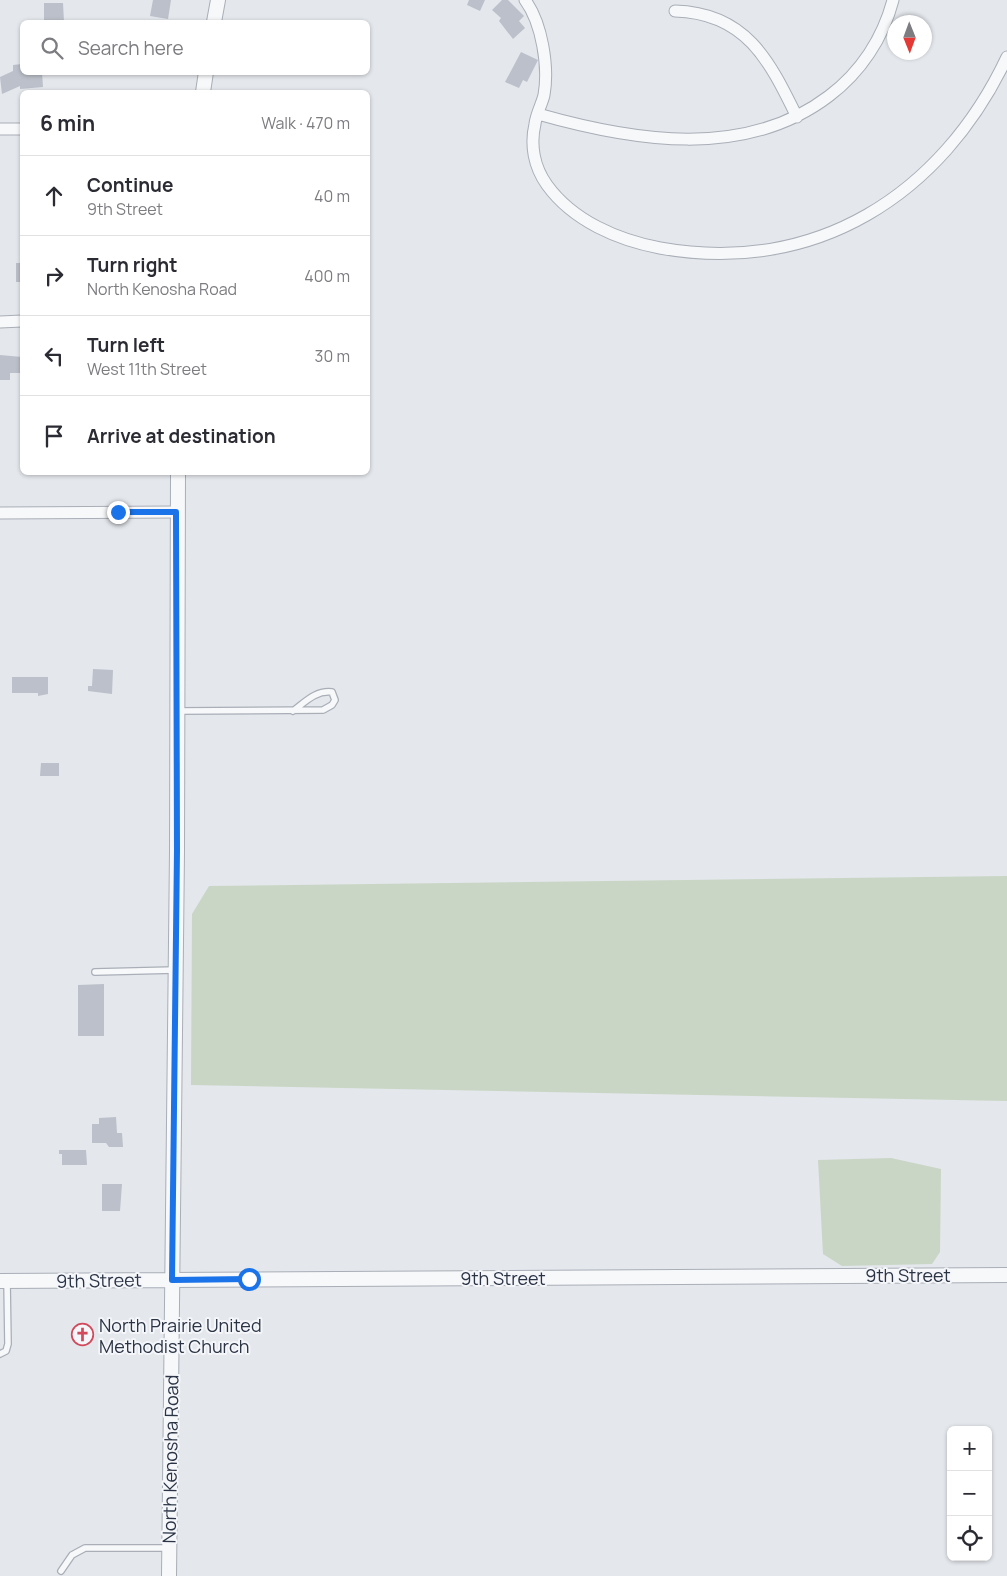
<!DOCTYPE html>
<meta charset="utf-8">
<style>
body{margin:0;font-family:Manrope,sans-serif;background:#f2f2f3;color:#2b2b33}
.controls{position:absolute;right:15px;bottom:15px;display:grid;overflow:hidden;border-radius:8px;box-shadow:0 1px 4px #0004}
.controls button{width:45px;height:45px;display:grid;place-items:center;padding:0;border:0;border-bottom:1px solid #e1e1e2;background:#fff;color:#2b2b33;font:25px sans-serif}
.compass{position:absolute;left:887px;top:15px;width:45px;height:45px;border-radius:50%;background:#fff;box-shadow:0 1px 4px #0004;rotate:179deg}
.stop{position:absolute;width:15px;height:15px;margin:-11px;border:4px solid #1a73e8;border-radius:50%;background:#fff}
.stop.end{background:#1a73e8;border-color:#fff;box-shadow:0 1px 5px #0008}
.list{margin:0;padding:0;list-style:none}
h2{display:flex;justify-content:space-between;align-items:center;height:65px;margin:0;padding:0 20px;font-size:21px}
h2 small{font-size:16px;font-weight:400;color:#7c7c81}
.list li{display:grid;grid-template-columns:32px 1fr auto;gap:15px;align-items:center;box-sizing:border-box;height:80px;padding:0 20px;border-top:1px solid #e1e1e2}
.list b{display:block;font-size:19px;white-space:nowrap}
.list p{margin:0;font-size:16px;white-space:nowrap;color:#7c7c81}
.list em{font-size:16px;font-style:normal;color:#7c7c81}
.icon{flex:none;width:28px;height:28px;fill:none;stroke:currentColor;stroke-width:2;stroke-linecap:round;stroke-linejoin:round}
.map{position:relative;flex:none;width:1007px;height:1576px;overflow:hidden}
.search{position:absolute;background:#fff;box-shadow:0 1px 4px #0004;left:20px;top:20px;width:350px;height:55px;display:flex;align-items:center;gap:12px;box-sizing:border-box;padding:0 18px;border-radius:8px;color:#7c7c81;font-size:19px}
.panel{position:absolute;background:#fff;box-shadow:0 1px 4px #0004;left:20px;top:90px;width:350px;height:385px;border-radius:8px}
.map>svg:first-child{display:block}
.green{fill:#c9d6c5}
.building{fill:#bbc0ca}
.lines{fill:none;stroke-linecap:round;stroke-linejoin:round}
.service-casing{stroke:#a9aeb7;stroke-width:8}
.minor-casing{stroke:#a9aeb7;stroke-width:13}
.tertiary-casing{stroke:#a9aeb7;stroke-width:16}
.service{stroke:#f7f8fa;stroke-width:5.5}
.minor{stroke:#f7f8fa;stroke-width:11}
.tertiary{stroke:#f7f8fa;stroke-width:14}
.route{stroke:#1a73e8;stroke-width:6}
.labels{text-anchor:middle;dominant-baseline:central;stroke-width:4;stroke-linejoin:round;paint-order:stroke}
.street-label{font-size:18px;fill:#2b3445;stroke:#f4f6f9}
.poi-label{font-size:18px;fill:#2b3445;stroke:#f4f6f9;text-anchor:start}
</style>
<div class="map">
<svg width="1007" height="1576" viewBox="0 0 1007 1576">
<rect width="100%" height="100%" fill="#e4e7ec"/>
<path class="green" d="M1007,876V1101L191,1085L192,914L209,886Z
M891,1158L941,1169L940,1252L932,1264L842,1266L823,1254L818,1160Z"/>
<path class="building" d="M153,0H171L168,19L150,16Z
M469,0H485L480,11L467,5Z
M502,0H508L524,16L519,21L525,28L513,39L499,21L501,18L492,10Z
M44,3H63L64,22H44Z
M521,52L538,60L527,82L523,80L519,88L505,82Z
M22,64V72H42L43,87L20,89V86L2,94L0,77L13,71V65Z
M16,263H22V282H16Z
M0,355L22,357V373H10V380H0Z
M93,669L113,670L112,694L88,691V686H92Z
M12,677H48V694L38,696V693H12Z
M41,763H59V776H40Z
M104,984V1036H78V985Z
M116,1117L117,1133H122L123,1147H109L106,1143H92V1124H99V1118Z
M59,1150H86L87,1165H62V1154H59Z
M102,1184H122L120,1211H102Z"/>
<g class="lines">
<defs>
<path id="service" d="M179,711L323,710L332,705L335,700L332,692C316,690 305,702 293,711
M95,972L175,970
M0,1354L6,1351L8,1344L7,1281
M61,1571L72,1555L85,1548H169"/>
<path id="minor" d="M525,0C542,23 549,67 544,95C542,104 536,114 535,124C530,145 534,167 547,185C573,221 618,240 660,248C815,276 942,195 1007,57
M675,11C746,13 769,60 797,117
M538,114C633,141 745,160 829,96C861,72 883,38 893,0
M0,129H22
M0,322L22,321
M0,513L176,512"/>
<path id="tertiary" d="M214,22L218,0
M203,92L206,72
M0,1281L1007,1275
M169,1576L177,851L178,472"/>
</defs>
<use href="#service" class="service-casing"/>
<use href="#minor" class="minor-casing"/>
<use href="#tertiary" class="tertiary-casing"/>
<use href="#service" class="service"/>
<use href="#minor" class="minor"/>
<use href="#tertiary" class="tertiary"/>
</g>
<g class="lines">
<path class="route" d="M118,512H176L177,850L172,1280L249,1279"/>
</g>
<defs>
<symbol id="church-ring" viewBox="-11 -11 22 22"><circle r="9.5" fill="#f4f6f9" stroke="#d1495b" stroke-width="1.5"/><path d="M-1.2-6h2.4v3.5h3.3v2.4h-3.3V6h-2.4V-.1h-3.3v-2.4h3.3Z" fill="#d1495b"/></symbol>
</defs>
<g fill-rule="evenodd">
<use href="#church-ring" x="70" y="1322" width="25" height="25"/>
</g>
<g class="labels">
<g class="street-label">
<text x="908" y="1275">9th Street</text>
<text x="503" y="1278">9th Street</text>
<text transform="translate(99 1280) rotate(-1)">9th Street</text>
<text transform="translate(170 1459) rotate(-89)">North Kenosha Road</text>
</g>
<g class="poi-label">
<text x="99" y="1325">North Prairie United<tspan x="99" dy="21">Methodist Church</tspan></text>
</g>
</g>
</svg>
<div class="controls">
<button>+</button>
<button>−</button>
<button><svg class="icon" aria-label="locate" viewBox="0 0 24 24"><circle cx="12" cy="12" r="6"/><path d="M12 2v4M12 18v4M2 12h4M18 12h4"/></svg></button>
</div>
<svg class="compass" viewBox="-18 -18 36 36"><path d="M0-13l5 13h-10z" fill="#e53935"/><path d="M0 13l5-13h-10z" fill="#7c7c81"/></svg>
<div class="stop" style="left:249px;top:1279px"></div>
<div class="stop end" style="left:118px;top:512px"></div>
<div class="search"><svg class="icon" aria-label="search" viewBox="0 0 24 24"><circle cx="10" cy="10" r="6"/><path d="M15 15l6 6"/></svg>Search here</div>
<section class="panel">
<h2>6 min<small>Walk · 470 m</small></h2>
<ul class="list">
<li><svg class="icon" aria-label="ahead" viewBox="0 0 24 24"><path d="M12 20V5M6 11l6-6 6 6"/></svg><div><b>Continue</b><p>9th Street</p></div><em>40 m</em></li>
<li><svg class="icon" aria-label="right" viewBox="0 0 24 24"><path d="M7 20v-9h11M14 6l5 5-5 5"/></svg><div><b>Turn right</b><p>North Kenosha Road</p></div><em>400 m</em></li>
<li><svg class="icon" aria-label="left" viewBox="0 0 24 24"><path d="M17 20v-9H6M10 6l-5 5 5 5"/></svg><div><b>Turn left</b><p>West 11th Street</p></div><em>30 m</em></li>
<li><svg class="icon" aria-label="arrive" viewBox="0 0 24 24"><path d="M6 21V4h12l-3 4 3 4H6"/></svg><div><b>Arrive at destination</b></div></li>
</ul>
</section>
</div>
